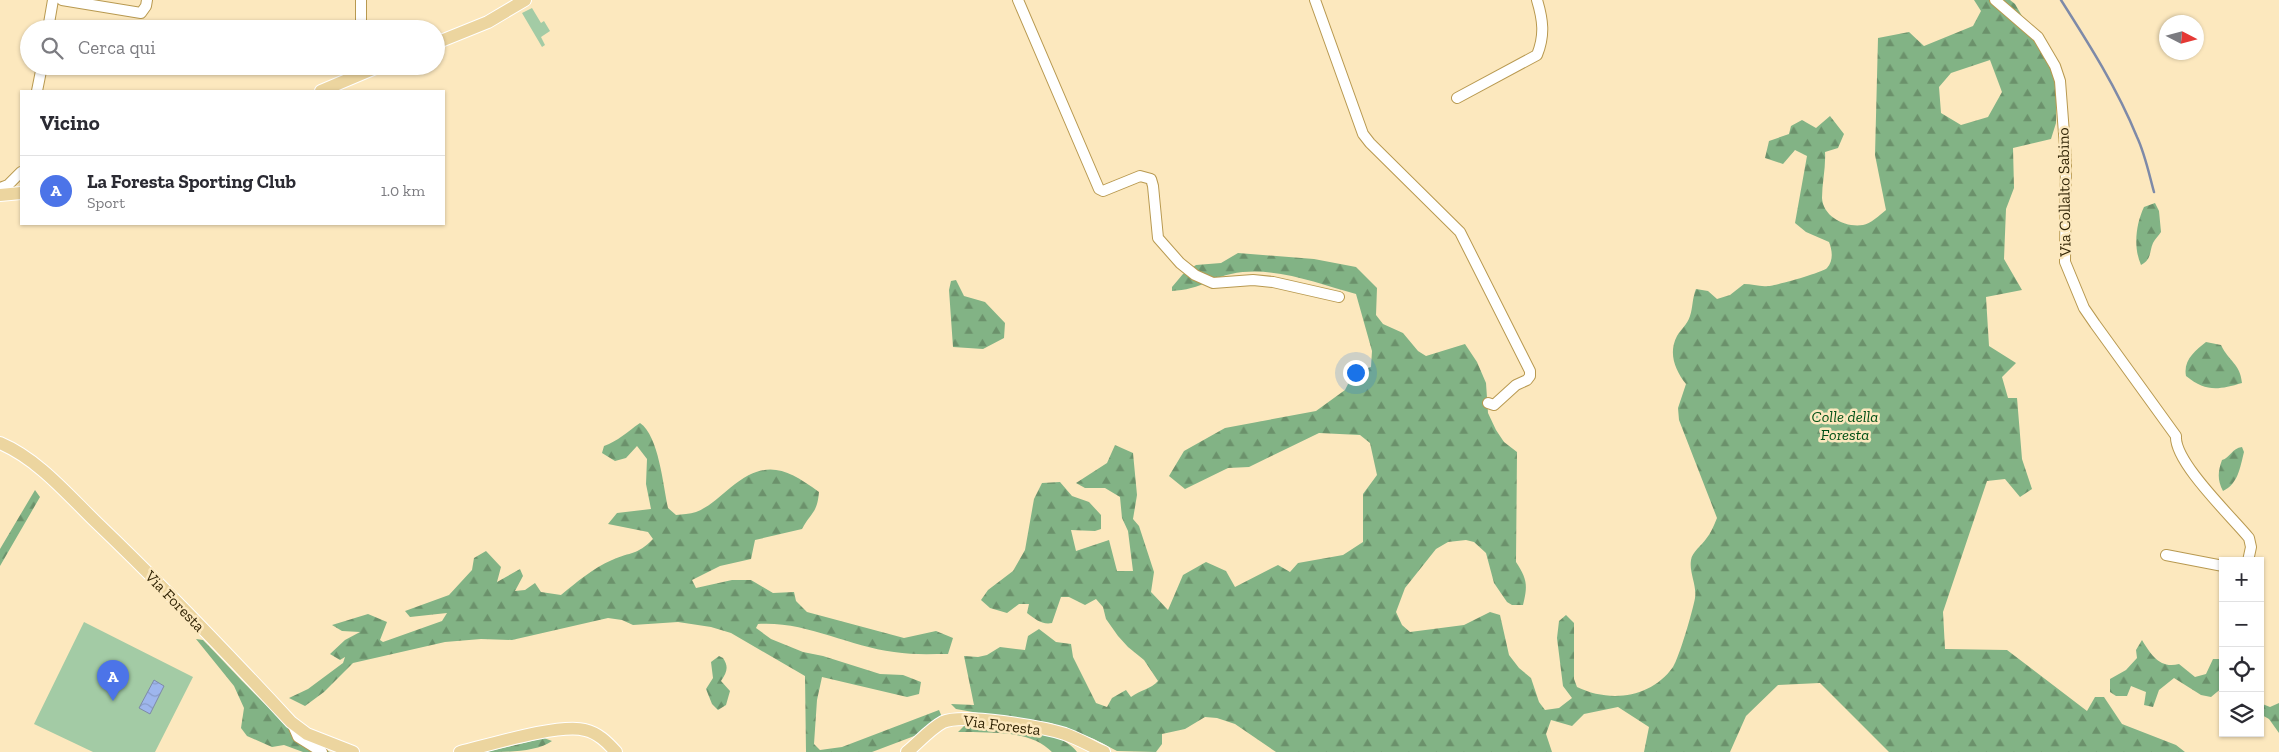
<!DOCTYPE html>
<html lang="it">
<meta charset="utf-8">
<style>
body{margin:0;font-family:"Zilla Slab",serif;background:#f2f2f3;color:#2b2b33}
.controls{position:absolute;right:15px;bottom:15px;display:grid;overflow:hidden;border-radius:0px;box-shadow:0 1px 4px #0004}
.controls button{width:45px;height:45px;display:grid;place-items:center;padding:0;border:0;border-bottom:1px solid #e1e1e2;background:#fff;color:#2b2b33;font:25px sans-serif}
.compass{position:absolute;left:2159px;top:15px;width:45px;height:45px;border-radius:50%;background:#fff;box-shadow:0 1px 4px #0004;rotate:96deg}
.you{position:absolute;left:1355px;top:372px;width:18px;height:18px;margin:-12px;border:4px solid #fff;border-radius:50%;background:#1a73e8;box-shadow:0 0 0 8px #1a73e833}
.badge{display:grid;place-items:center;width:32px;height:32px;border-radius:50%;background:#4c74e8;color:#fff;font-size:16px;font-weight:700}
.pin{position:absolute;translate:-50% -41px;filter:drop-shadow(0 1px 2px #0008)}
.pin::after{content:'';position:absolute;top:26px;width:18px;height:15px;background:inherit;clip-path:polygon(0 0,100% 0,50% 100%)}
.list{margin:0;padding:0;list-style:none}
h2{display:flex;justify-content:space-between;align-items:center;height:65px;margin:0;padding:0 20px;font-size:21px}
h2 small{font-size:16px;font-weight:400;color:#7c7c81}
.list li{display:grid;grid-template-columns:32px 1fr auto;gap:15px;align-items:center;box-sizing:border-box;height:70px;padding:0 20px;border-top:1px solid #e1e1e2}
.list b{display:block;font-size:19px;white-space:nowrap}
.list p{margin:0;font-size:16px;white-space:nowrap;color:#7c7c81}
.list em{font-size:16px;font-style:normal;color:#7c7c81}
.icon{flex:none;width:28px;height:28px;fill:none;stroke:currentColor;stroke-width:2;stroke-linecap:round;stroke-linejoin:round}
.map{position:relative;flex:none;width:2279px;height:752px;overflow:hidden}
.search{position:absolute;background:#fff;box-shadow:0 1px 4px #0004;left:20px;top:20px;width:425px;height:55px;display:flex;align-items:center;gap:12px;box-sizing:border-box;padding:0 18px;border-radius:28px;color:#7c7c81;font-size:19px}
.panel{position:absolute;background:#fff;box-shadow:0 1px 4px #0004;left:20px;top:90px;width:425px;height:135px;border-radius:0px}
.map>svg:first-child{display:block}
.forest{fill:url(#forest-firs);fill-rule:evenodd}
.garden{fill:#a3cba5}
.water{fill:url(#water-waves);stroke:#7e8aa8}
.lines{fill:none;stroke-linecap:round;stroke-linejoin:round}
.stream{stroke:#7e8aa8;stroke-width:2.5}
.minor-casing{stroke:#b89950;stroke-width:12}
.major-casing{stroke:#fff;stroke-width:14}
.minor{stroke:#fff;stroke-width:10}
.major{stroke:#ecd59f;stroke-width:12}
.labels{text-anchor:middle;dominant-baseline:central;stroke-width:5;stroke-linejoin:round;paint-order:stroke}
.street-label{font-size:16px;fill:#322506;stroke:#fce8be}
.park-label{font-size:16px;font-style:italic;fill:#004f15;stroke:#fce8be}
</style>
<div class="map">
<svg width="2279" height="752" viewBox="0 0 2279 752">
<defs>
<pattern id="forest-firs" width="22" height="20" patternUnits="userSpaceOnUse" patternTransform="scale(1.25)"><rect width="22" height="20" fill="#82b385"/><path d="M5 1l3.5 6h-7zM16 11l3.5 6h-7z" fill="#6b916b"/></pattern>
<pattern id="water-waves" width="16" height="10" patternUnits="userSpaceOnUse" patternTransform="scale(1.25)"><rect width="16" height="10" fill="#9eb6ed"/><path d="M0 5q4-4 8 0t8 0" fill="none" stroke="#899cca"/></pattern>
</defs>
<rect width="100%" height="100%" fill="#fce8be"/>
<path class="forest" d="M1974,0H2010L2015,4L2057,76L2056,123L2051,139L2013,148L2014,188L2006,209L2004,259L2022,290L1986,297L1989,346L2016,363L2002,377L2008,398H2017L2022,459L2032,489L2020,497L2005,479L1987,481L1943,612L1945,649L2007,650L2087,711L2095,697H2104L2122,724L2176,745L2185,752H1889L1820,683L1778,685L1746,716L1730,752H1644L1649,727L1618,707L1584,714L1572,726L1551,720L1546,734L1552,752H1276L1235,724L1217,718L1205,717L1185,729L1162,734V744L1156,752L1117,751L1094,739L1051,723L984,714L956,709L951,704L974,705L964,656L978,657L987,655L1000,647L1025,650L1028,636L1039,629L1056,642L1071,644L1073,657L1096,703L1107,707L1112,698L1126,690L1131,697C1140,690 1151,689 1158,681L1144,660L1128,647L1118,636L1106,619L1103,607L1096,599L1085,605L1069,597H1061L1052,623C1042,625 1035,619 1027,613L1029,604H1019L1007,613L990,608L981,600L988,590L1013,571L1025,550L1034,499L1042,483L1060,482L1072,496L1089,502L1101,515V529L1095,531L1071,530L1076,551L1109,540L1117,571H1133L1128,531L1122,518L1120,497L1105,488H1085L1076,483L1107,463L1115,445L1133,453L1137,495L1133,519L1139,526L1154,572L1151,592L1168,610L1183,575L1206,562L1226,571L1235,587L1278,565L1290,572L1298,563L1343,555L1363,542V494L1377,475L1370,443L1360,435L1319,433L1249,467L1228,468L1185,489L1169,476L1184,451L1225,428L1316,411L1345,390L1354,372L1371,367L1372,351L1356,294C1316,283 1272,265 1231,274C1216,277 1204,285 1191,288C1185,290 1178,290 1172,291V287L1183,274L1196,265L1221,263L1238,253L1314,259L1356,267L1377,288L1376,315L1383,324L1403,333L1418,351L1426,356L1465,344L1477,362L1486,383L1488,413L1496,430L1504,442L1517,452L1516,562C1527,579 1528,585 1523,605H1512L1507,602L1494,583L1486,553L1474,542L1466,540L1448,542L1436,549L1405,588L1396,612L1402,625L1410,632L1464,625L1490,612L1500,615L1509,655L1519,668L1531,678L1539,702L1545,710L1559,708L1572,698L1563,686L1557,638L1559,621L1566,615L1574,623V679L1577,687C1610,703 1651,698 1673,667C1679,658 1693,610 1695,598C1697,585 1689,573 1691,560C1692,552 1702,545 1706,539C1711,533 1714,525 1717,518L1679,420L1678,408L1686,384C1675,370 1668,353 1677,336C1681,329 1687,325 1690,316C1693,307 1692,299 1696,289L1708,291L1717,299L1730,295L1744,284C1752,284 1760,287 1768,286C1775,286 1824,272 1827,268C1834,260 1832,250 1829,242L1806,232L1795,223L1807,156L1795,150L1783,164L1765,158L1769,141L1789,134L1791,126L1802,120L1816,128L1830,116L1844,134L1838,148L1825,152C1826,167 1822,183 1822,198C1823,217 1846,228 1863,225C1870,224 1880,215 1886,210L1875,155L1878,38L1909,32L1924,46L1973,26L1981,11ZM1990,60L2002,92L1988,117L1961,125L1941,113L1939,87L1951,73Z
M2155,203L2159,211L2161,232C2159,235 2155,239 2153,243C2149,252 2152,259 2141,265C2133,247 2136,224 2144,207Z
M956,280L964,296L985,302L1005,323L1004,338L983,349L953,347L949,290L951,281Z
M2206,342L2221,345C2229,362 2240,363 2242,383C2218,390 2206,392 2186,376C2183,360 2195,351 2206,342Z
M640,423C659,436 663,486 668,508L676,515C682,514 690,514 696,512C709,507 719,497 730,488C765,459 785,467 819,492C817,514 811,512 802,529L755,540L751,559L720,566L692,580L696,588L732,580H751L773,593L794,592L796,601L807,612L904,638L936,631L953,638L948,654C930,654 912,655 894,652C847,646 806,621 758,624L756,628L771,639L803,652L823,656L880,674L903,675L921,682L919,694L907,697L822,677L817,700L814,744L820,750L842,747L939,710L942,717L917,735L872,752H806L805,676L731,633L711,627L678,622L633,625L622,620L608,618L512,640L481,639L445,642L353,663L324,692L305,706L289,698L308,689L343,663L345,657L340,660L330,654L345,640L360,632L342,631L332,625L368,614L387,622L380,640L383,642L442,621L447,613L410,617L405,611L449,595L472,570L474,558L486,551L501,567L497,582L520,569L523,576L515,591L525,590L535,583L541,592L561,595C577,582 593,568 612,560C632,551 636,556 653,539L648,532L608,524L617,513L651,509L646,484L647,459L637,446L626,458L615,461L602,453L604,446C618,441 627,432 640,423Z
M2242,447L2244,452C2240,468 2238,484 2223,491C2217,480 2218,471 2222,460C2230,458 2232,448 2242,447Z
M35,490L40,497L0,566V549Z
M196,639L203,640C239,676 284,731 330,752H303L284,745L272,747L247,736L241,728L244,708L234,686Z
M2142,640C2151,655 2160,669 2179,664L2195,677L2206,674L2213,659H2220L2223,687L2211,697L2201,695L2174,678L2159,690L2153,707L2144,705L2146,692L2131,686L2127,696H2116L2110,692V679L2126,670L2137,658L2136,650Z
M719,656L723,658C729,667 727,672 721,681L730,691L726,705L718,710L712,704L706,689L713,678L711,662Z
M2260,703L2270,707L2279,703V733L2269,719L2260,714Z
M967,723C995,726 1061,728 1077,752H1052C1030,729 988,733 958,732Z
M544,738L552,741C537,752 507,752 486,752Z"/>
<path class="garden" d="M532,8L541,23L544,21L550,31L541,37L545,45L542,47L522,13Z
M84,622L193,677L155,752H93L34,724Z"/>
<path class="water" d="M154,680L164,686L150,714L139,708Z"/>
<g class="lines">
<path class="stream" d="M2061,0C2089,44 2117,88 2137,137C2145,154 2149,174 2154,192"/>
<defs>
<path id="minor" d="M62,0L141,13L146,6L147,0
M1018,0L1099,189L1103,191L1140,176L1151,179L1153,186L1158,238L1180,263L1195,275L1213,283L1253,280L1273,282L1339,297
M1315,0L1363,134L1370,143L1460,232L1530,371V376L1527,380L1516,385L1494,405L1488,403
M1995,0L2038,37L2055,66L2060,81L2066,160L2065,262L2084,308L2095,324L2176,436C2174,462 2232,517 2249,538L2251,547L2248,561
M48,29L53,0
M361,29V0
M37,91L42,66
M1457,98L1537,55C1545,35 1543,20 1537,0
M0,188L8,185L21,172
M2166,555L2223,566
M292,723L298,737L322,752"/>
<path id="major" d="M436,43L488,22L525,0
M321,91L380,66
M0,195L21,193
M0,443C38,459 68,495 97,523C164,587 228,654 291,722L307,734L353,752
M460,752C489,745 560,723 585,730C598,733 607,742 616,752
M907,752C918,743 930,729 943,722C963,713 1043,727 1065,734C1079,739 1091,746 1104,752"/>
</defs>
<use href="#minor" class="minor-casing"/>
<use href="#major" class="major-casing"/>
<use href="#minor" class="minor"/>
<use href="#major" class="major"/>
</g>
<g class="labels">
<g class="street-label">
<text transform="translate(2064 192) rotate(-91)">Via Collalto Sabino</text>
<text transform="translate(175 601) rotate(46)">Via Foresta</text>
<text transform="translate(1002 725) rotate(7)">Via Foresta</text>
</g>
<g class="park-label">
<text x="1845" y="416">Colle della<tspan x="1845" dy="18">Foresta</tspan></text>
</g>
</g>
</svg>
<div class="controls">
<button>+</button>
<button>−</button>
<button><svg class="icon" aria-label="locate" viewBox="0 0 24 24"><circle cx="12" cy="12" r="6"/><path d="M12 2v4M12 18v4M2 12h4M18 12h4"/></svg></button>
<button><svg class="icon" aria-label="layers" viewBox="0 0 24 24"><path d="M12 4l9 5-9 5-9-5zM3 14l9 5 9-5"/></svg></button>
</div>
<svg class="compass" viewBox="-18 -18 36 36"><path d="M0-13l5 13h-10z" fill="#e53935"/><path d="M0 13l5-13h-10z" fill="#7c7c81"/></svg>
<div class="you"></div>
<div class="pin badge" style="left:113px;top:701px">A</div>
<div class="search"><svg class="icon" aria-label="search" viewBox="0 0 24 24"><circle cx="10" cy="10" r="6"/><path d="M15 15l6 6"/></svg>Cerca qui</div>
<section class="panel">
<h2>Vicino<small></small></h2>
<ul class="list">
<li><span class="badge">A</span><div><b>La Foresta Sporting Club</b><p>Sport</p></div><em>1.0 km</em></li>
</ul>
</section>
</div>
